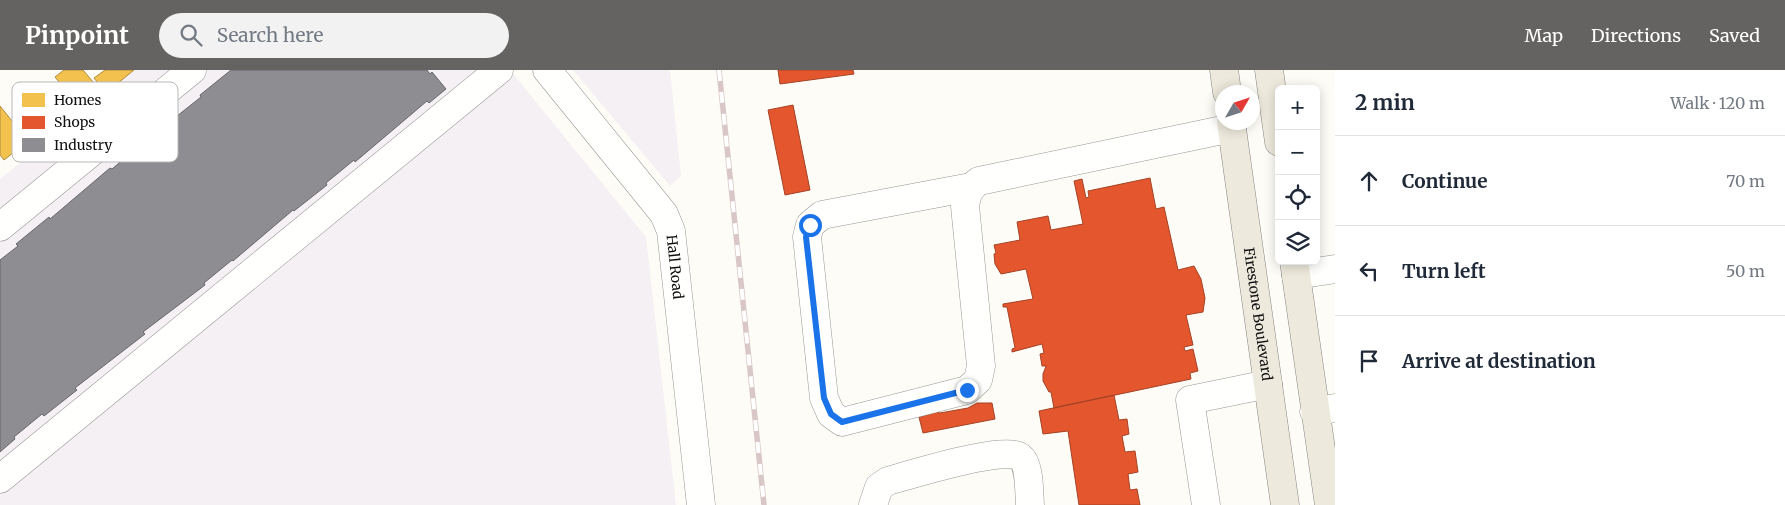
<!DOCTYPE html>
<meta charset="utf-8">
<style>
body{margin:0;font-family:Merriweather,serif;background:#f2f2f3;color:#1f2937}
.controls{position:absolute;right:15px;top:15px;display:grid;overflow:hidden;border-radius:8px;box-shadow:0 2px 12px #0003}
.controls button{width:45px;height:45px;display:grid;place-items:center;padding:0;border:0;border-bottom:1px solid #e0e1e3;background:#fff;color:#1f2937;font:25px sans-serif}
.compass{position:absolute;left:1215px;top:15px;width:45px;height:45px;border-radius:50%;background:#fff;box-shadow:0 2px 12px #0003;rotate:51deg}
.stop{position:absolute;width:15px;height:15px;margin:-11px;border:4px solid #1a73e8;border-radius:50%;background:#fff}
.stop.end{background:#1a73e8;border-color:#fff;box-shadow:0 1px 5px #0008}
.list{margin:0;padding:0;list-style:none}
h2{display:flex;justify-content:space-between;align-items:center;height:65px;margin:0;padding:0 20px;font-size:21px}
h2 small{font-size:16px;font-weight:400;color:#747a83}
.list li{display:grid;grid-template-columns:32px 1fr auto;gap:15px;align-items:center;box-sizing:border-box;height:90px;padding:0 20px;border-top:1px solid #e0e1e3}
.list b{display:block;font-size:19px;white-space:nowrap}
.list em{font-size:16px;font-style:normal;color:#747a83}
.icon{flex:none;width:28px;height:28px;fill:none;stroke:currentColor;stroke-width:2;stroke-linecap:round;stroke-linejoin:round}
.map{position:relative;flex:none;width:1335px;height:435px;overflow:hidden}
header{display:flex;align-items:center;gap:30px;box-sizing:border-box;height:70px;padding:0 25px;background:#646362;color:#fff}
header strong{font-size:24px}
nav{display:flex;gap:28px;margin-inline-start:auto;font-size:18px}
.search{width:350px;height:45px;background:#f2f2f3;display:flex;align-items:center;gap:12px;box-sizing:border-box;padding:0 18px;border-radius:28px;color:#747a83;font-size:19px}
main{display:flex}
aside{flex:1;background:#fff}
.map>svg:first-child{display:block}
.industrial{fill:#f5f0f3}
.homes{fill:#f2c14e;stroke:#ae8c3c}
.shops{fill:#e4572e;stroke:#a54225}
.industry{fill:#8d8d92;stroke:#68686b}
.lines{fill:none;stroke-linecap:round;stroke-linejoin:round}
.minor-casing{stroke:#979795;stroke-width:29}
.major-casing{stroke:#858482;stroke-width:29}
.minor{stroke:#fffffe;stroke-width:28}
.major{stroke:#ede9dc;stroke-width:28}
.rail-casing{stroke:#d9c6c7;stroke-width:5.5}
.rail{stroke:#fff;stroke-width:4;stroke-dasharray:11;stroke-linecap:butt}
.route{stroke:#1a73e8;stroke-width:6}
.labels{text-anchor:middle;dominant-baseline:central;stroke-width:5;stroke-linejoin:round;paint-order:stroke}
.street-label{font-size:14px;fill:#111;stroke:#fff}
.key{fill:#fff;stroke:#b8b8b8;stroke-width:1}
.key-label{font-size:14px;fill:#111}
</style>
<header>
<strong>Pinpoint</strong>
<div class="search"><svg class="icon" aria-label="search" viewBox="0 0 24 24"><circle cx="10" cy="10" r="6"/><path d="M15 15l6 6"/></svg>Search here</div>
<nav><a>Map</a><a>Directions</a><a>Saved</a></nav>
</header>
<main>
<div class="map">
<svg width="1335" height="435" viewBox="0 0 1335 435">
<rect width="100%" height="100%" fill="#fdfcf7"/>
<path class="industrial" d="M135,0H510L646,167L676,435H0V109Z
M573,0H670L681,106L670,116Z"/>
<path class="homes" d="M64,0H83L99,19L79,36L55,7Z
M105,0H134L106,23L94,8Z
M0,36L28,71L4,90L0,85Z"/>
<path class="shops" d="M778,0H853L854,4L780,14Z
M793,35L810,120L785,125L768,40Z
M1150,108L1156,139L1164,137L1178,200L1194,196L1201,209L1205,228L1203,242L1186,245L1193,275L1184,277L1185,281L1193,279L1198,301L1190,303L1191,309L1054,338L1051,322H1049L1043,311V304L1046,296H1042L1040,284L1044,283L1042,274L1012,282V279L1015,278L1007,237H1003V234L1033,229L1026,199L1001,204L995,194L994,184L996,183L994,175L1020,170L1017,152L1048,146L1051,160L1083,154L1074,111L1082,109L1086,128L1089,127L1088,121Z
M1114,325L1119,350L1127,349L1129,364L1122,366L1125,382L1135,381L1138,402L1128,404L1130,420L1137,419L1140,435H1079L1068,361L1043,364L1039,341Z
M977,333H992L995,349L923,363L919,347L936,342L940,343L968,338Z"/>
<path class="industry" d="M231,0H427L430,4L432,2L446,19L429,33L427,31L355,92L354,90L326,113L327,115L294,141L293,140L233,191L232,190L204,213L205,215L143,262L145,264L75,318L77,320L44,346L42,344L14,367L15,369L0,382V190L18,176L16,174L49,147L50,149L110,98L112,99L171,49L172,50L201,27L200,25Z"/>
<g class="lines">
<defs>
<g id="minor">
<path id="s1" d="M547,0L664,144L671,161L701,435"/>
<path d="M971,117L822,145L810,155L807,167L824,328L831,344L842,352L967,320L978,310L981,296L965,136C967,124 969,118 979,111L1232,58"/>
<path d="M0,157L192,0"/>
<path d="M1296,205L1335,199"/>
<path d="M1314,341L1335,338"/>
<path d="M0,409L499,0"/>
<path d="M873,435L879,417L888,411C909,405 1006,375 1020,387C1030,394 1029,423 1030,435"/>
<path d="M1206,435L1190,330L1268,314"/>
</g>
<g id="major">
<path d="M1224,0L1227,22"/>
<path d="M1269,0L1279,72"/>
<path id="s2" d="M1231,52L1285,435"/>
<path d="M1294,191L1329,435"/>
</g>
</defs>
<use href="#minor" class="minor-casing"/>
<use href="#major" class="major-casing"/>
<use href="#minor" class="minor"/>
<use href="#major" class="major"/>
<defs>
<path id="rail" d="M719,0L764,435"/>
</defs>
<use href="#rail" class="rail-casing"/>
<use href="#rail" class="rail"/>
</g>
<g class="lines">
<path class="route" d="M810,155L806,167L824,328L831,344L842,352L967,320"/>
</g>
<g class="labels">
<g class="street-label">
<text stroke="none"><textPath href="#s1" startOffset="240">Hall Road</textPath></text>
<text stroke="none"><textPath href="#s2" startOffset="194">Firestone Boulevard</textPath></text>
</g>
</g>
<rect x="12" y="12" width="166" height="80" rx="8" class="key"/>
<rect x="22" y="23" width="23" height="14" fill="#f2c14e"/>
<rect x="22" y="46" width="23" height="13" fill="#e4572e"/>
<rect x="22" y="68" width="23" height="14" fill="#8d8d92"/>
<g class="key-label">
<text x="54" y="35">Homes</text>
<text x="54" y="57">Shops</text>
<text x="54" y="80">Industry</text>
</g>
</svg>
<div class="controls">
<button>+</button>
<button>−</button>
<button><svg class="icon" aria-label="locate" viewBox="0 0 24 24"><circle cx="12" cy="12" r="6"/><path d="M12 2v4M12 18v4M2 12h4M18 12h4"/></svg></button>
<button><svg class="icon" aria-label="layers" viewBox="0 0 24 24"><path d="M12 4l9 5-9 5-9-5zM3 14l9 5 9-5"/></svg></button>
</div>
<svg class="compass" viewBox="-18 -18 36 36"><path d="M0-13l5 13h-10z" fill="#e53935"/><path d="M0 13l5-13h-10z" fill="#747a83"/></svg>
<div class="stop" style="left:810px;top:155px"></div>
<div class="stop end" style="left:967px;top:320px"></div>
</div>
<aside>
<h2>2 min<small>Walk · 120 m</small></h2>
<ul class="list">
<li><svg class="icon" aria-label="ahead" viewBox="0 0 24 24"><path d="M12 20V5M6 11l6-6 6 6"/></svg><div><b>Continue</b></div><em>70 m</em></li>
<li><svg class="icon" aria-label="left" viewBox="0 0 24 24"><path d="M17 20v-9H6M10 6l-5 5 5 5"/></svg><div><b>Turn left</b></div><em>50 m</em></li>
<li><svg class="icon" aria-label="arrive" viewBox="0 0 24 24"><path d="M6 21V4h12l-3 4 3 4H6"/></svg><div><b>Arrive at destination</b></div></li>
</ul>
</aside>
</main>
